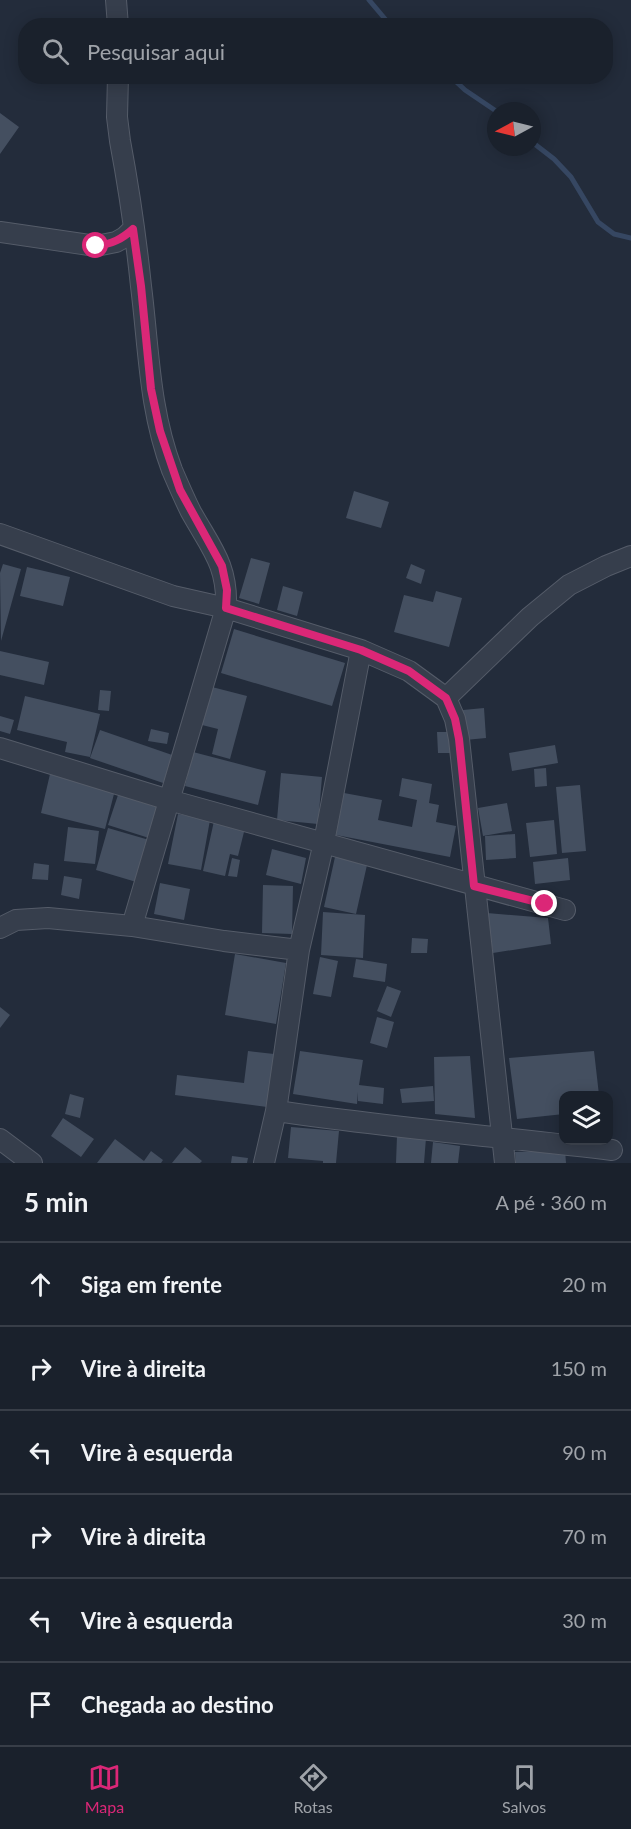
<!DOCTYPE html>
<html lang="pt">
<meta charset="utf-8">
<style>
body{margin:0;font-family:Lato,sans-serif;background:#232934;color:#f1f3f6}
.controls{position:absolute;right:18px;bottom:18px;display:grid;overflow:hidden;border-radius:12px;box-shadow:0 3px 15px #0003}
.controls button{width:54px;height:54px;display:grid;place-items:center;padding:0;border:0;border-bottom:2px solid #383e48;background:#1a212c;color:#f1f3f6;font:30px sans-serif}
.compass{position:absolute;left:487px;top:102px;width:54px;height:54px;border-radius:50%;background:#1a212c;box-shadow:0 3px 15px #0003;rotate:263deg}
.stop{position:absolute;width:18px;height:18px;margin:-14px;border:4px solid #db2777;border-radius:50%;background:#fff}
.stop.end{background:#db2777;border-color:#fff;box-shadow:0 2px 6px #0008}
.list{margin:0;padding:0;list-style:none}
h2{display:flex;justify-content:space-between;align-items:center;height:78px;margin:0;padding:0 24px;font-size:26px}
h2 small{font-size:20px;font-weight:400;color:#9fa3a9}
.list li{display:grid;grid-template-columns:39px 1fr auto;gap:18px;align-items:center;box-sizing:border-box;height:84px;padding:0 24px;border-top:2px solid #383e48}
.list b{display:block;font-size:22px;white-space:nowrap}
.list em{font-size:20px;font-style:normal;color:#9fa3a9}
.icon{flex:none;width:33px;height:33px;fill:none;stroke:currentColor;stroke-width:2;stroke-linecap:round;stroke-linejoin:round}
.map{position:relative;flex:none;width:631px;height:1163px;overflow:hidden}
.search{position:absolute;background:#1a212c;box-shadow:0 3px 15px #0003;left:18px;right:18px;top:18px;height:66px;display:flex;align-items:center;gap:15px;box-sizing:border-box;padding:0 21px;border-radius:24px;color:#9fa3a9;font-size:22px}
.sheet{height:582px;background:#1a212c}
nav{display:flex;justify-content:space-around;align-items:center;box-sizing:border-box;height:84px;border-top:2px solid #383e48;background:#1a212c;font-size:16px;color:#9fa3a9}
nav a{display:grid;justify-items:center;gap:3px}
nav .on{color:#db2777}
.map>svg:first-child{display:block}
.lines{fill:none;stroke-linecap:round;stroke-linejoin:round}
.stream{stroke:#364762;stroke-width:5}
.building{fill:#444f60}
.minor-casing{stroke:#555c69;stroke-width:22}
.minor{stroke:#363e4c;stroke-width:20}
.route{stroke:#db2777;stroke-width:8}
</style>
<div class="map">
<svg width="631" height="1163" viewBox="0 0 631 1163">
<rect width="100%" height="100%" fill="#232c3b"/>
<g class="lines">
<path class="stream" d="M369,0L391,26
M450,76L465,90L496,111
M532,142L554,159L571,177L598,222L614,234L631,238"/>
</g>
<path class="building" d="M0,113L19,127L0,154Z
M354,491L389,502L381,528L346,518Z
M251,558L270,563L259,604L239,598Z
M3,564L21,569L1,641L0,573Z
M411,564L425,570L421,584L406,578Z
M27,567L70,577L63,606L20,596Z
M283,586L303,592L297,616L277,610Z
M436,591L462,598L449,647L394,632L404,595L433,602Z
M234,629L345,663L332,706L221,673Z
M0,651L49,662L44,685L0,675Z
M212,687L247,696L230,759L212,754L218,729L202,725Z
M100,690L111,691L109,711L98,710Z
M25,696L100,714L90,757L65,752L67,742L17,730Z
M484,708L486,738L465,740L463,710Z
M0,716L14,720L10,734L0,731Z
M151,729L169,733L167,744L148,741Z
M100,730L175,756L166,784L90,758Z
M437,732H450V753H438Z
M555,745L558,763L512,771L509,753Z
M193,752L266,771L258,805L185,786Z
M546,768L547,786L535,787L534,769Z
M281,773L322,777L318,824L277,820Z
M50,774L115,790L105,829L41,813Z
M402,778L432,784L429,803L439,805L436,822L456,826L450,857L336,835L344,793L382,800L378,820L412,827L417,800L399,796Z
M580,785L586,851L562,853L556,787Z
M118,795L159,808L149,838L108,825Z
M507,803L512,831L483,836L478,808Z
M178,814L210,820L201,870L168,864Z
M554,820L557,854L530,857L526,823Z
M214,821L245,828L238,856L230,854L225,876L203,871Z
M68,827L99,831L95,864L64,861Z
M108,828L156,842L143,884L96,870Z
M515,834L516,858L486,860L485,836Z
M272,849L306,858L301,884L266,875Z
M335,857L367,865L356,914L324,907Z
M232,858L240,860L237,877L228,876Z
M568,858L570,880L535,884L533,862Z
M34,863L49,865L48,880L32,879Z
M64,876L82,879L79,899L61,895Z
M160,883L190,889L184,920L154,914Z
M263,885L293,886L292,934L262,933Z
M323,912L365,915L363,958L321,955Z
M487,913L548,918L551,944L493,953Z
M412,938L428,939L427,953H411Z
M235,954L286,963L276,1024L225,1015Z
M320,957L338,961L331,997L313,994Z
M356,959L387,964L385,982L353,977Z
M387,986L401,991L391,1017L377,1011Z
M0,1007L10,1015L0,1028Z
M377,1017L394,1022L387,1048L370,1043Z
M248,1051L274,1054L267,1107L175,1095L177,1075L244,1083Z
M300,1051L363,1060L359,1085L384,1088L383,1104L358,1101V1092L357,1104L293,1094Z
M594,1051L599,1095H564V1114L517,1119L509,1058Z
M470,1056L475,1118L435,1114L434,1057Z
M433,1086L434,1101L402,1103L400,1089Z
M70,1094L84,1098L80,1118L65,1114Z
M63,1118L94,1139L81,1157L51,1136Z
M291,1127L339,1131L336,1163H323V1161L288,1158Z
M397,1136L426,1138L424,1163H396Z
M115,1139L144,1161L151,1151L163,1160L161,1163H97Z
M433,1142L460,1146L458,1163H431Z
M185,1147L202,1161L200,1163H172Z
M565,1150L566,1163H516L515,1152Z
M232,1156L248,1158L247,1163H231Z"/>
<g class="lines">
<defs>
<path id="minor" d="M116,0L118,26
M118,76L117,117L120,141C129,189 136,238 141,286C149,350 149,409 172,470C178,484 184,498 191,512C211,548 228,565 226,608L132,926
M0,232L96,246L116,242L125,237L133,229
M0,534L173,596L226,608L361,650L409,671L446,698L455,719L459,739L505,1163
M446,698L530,617L569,585L606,566L631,556
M0,748L169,800L565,910
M0,928L16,920L48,918L132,926L224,941L299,950
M276,1111C387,1127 500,1137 612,1150
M0,1139L32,1163
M264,1163L276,1111L299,950L324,842L361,650"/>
</defs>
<use href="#minor" class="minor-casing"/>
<use href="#minor" class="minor"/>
</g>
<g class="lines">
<path class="route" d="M96,246C112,244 122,239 133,229L141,286L151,389L160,431L180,490L222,566L227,590L226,608L361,650L409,671L446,698L455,719L459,739L474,886L545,904"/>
</g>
</svg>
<div class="controls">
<button><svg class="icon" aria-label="layers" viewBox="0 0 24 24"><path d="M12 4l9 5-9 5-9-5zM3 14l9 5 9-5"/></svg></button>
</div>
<svg class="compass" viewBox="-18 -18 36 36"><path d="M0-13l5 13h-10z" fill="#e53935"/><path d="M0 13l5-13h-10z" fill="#9fa3a9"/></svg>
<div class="stop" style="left:96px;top:246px"></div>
<div class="stop end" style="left:545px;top:904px"></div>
<div class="search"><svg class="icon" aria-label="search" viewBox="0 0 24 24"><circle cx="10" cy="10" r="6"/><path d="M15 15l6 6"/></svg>Pesquisar aqui</div>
</div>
<section class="sheet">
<h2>5 min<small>A pé · 360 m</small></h2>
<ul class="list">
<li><svg class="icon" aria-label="ahead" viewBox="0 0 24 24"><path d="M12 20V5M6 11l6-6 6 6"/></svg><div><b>Siga em frente</b></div><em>20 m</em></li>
<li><svg class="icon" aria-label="right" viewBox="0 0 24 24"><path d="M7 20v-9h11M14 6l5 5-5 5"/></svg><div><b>Vire à direita</b></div><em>150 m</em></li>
<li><svg class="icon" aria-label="left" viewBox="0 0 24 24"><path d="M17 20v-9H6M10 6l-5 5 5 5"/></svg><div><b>Vire à esquerda</b></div><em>90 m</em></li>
<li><svg class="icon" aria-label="right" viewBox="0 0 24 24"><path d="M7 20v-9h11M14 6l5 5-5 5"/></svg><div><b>Vire à direita</b></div><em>70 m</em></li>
<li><svg class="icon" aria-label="left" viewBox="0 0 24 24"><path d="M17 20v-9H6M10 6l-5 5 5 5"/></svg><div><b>Vire à esquerda</b></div><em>30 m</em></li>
<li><svg class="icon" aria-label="arrive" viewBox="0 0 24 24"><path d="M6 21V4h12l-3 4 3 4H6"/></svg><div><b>Chegada ao destino</b></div></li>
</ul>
</section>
<nav>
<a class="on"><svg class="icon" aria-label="map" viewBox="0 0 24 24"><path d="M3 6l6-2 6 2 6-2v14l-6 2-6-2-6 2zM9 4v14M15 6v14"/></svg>Mapa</a>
<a><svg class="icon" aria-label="directions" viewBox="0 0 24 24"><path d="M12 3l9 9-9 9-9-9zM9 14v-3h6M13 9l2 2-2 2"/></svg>Rotas</a>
<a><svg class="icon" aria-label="saved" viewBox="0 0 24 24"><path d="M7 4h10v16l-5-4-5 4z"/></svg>Salvos</a>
</nav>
